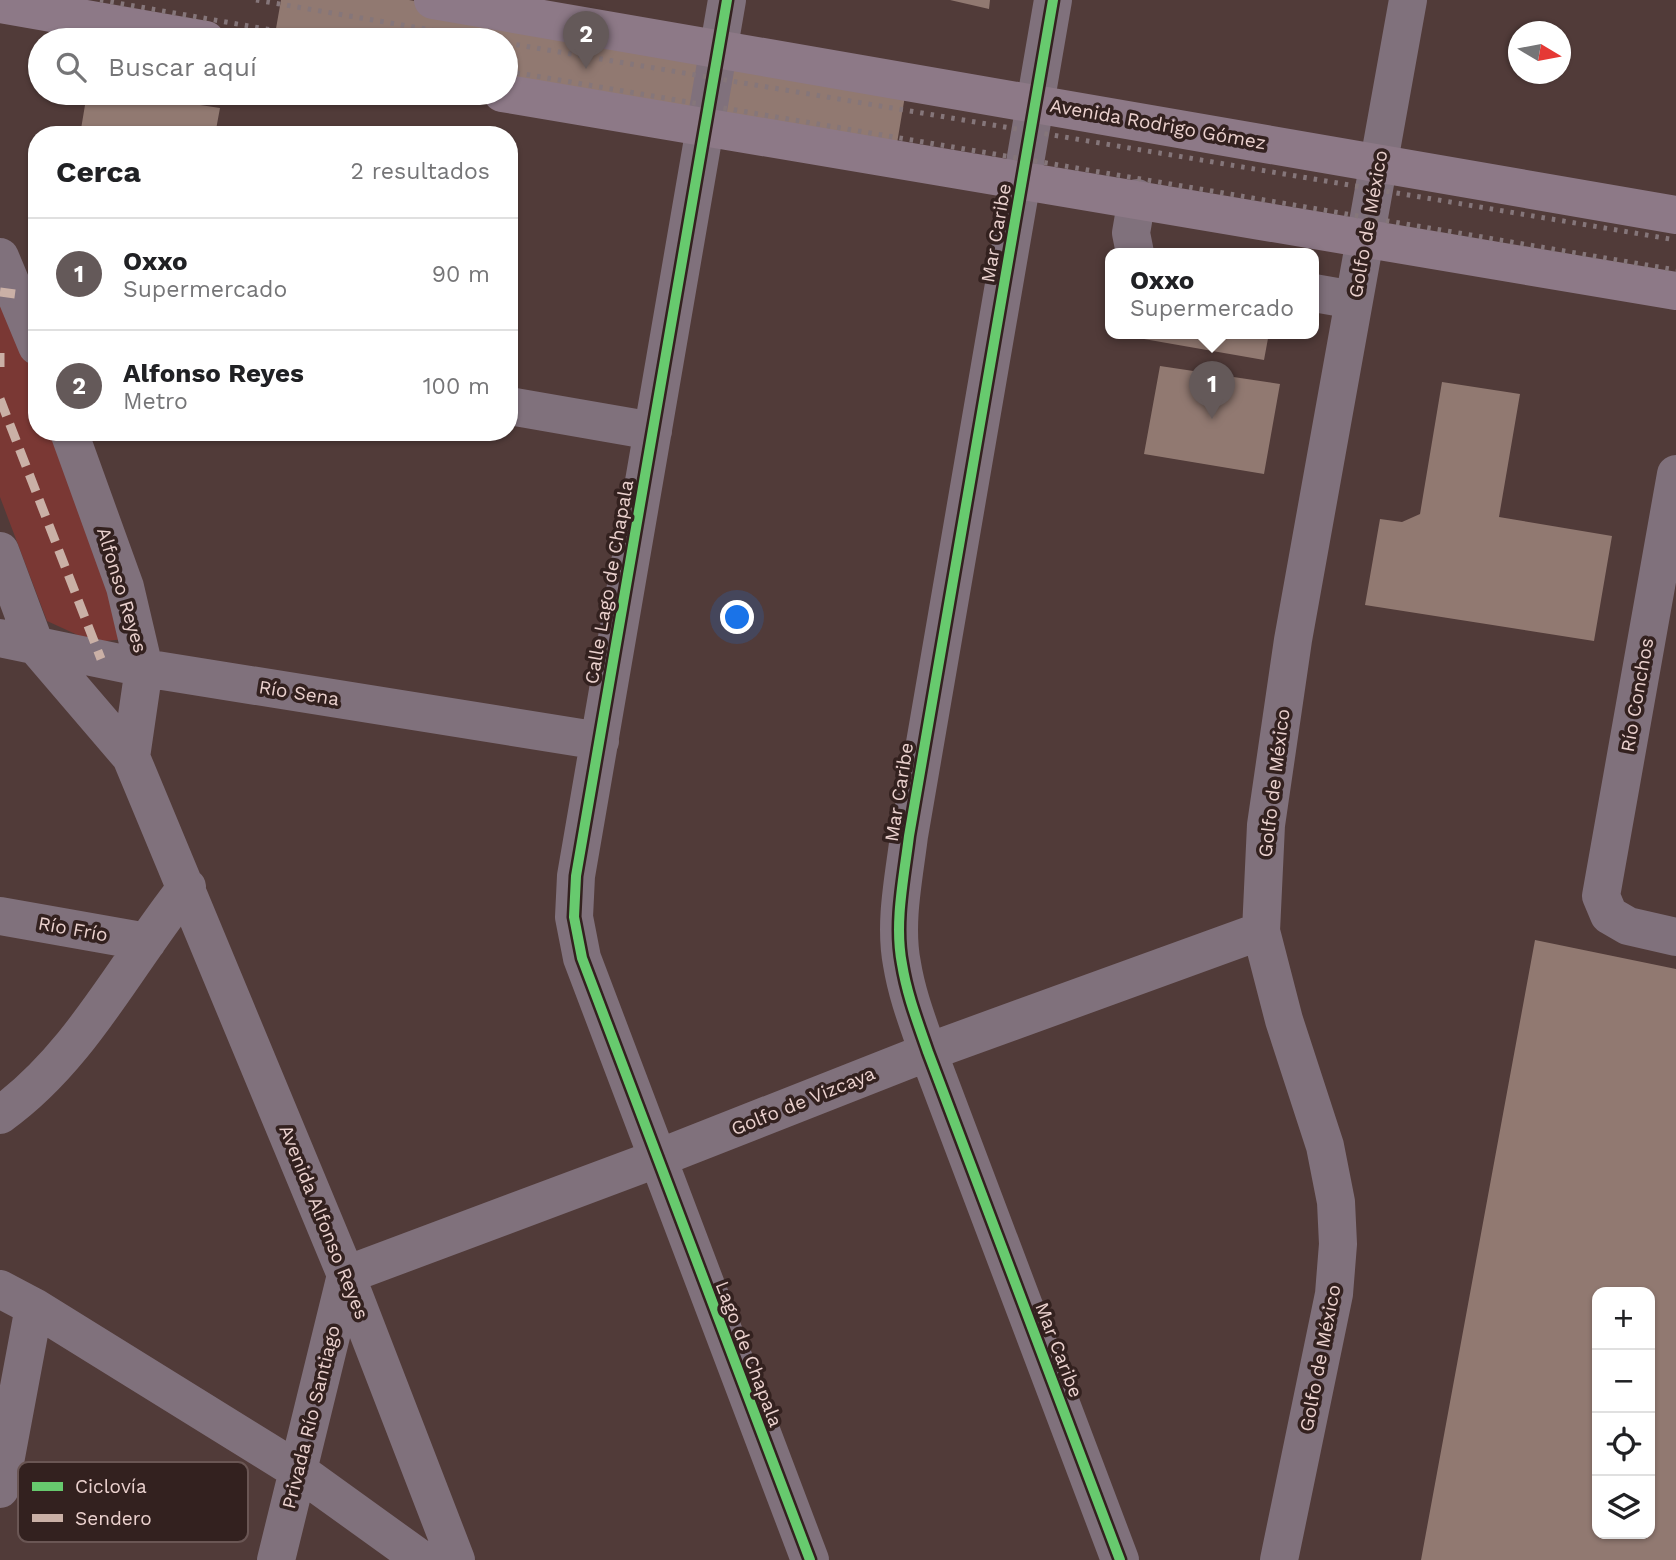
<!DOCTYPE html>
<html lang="es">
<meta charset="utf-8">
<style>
body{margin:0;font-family:"Work Sans",sans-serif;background:#f2f2f2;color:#202124}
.controls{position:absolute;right:21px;bottom:21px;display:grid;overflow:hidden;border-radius:14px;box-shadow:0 2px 5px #0004}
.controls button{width:63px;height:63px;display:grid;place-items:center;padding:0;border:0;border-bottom:2px solid #e0e0e0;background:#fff;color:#202124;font:35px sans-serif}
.compass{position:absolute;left:1508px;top:21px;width:63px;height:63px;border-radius:50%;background:#fff;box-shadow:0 2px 5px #0004;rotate:100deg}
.you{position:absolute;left:738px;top:618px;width:24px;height:24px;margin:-18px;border:5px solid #fff;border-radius:50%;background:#1a73e8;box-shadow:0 0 0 10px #1a73e833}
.badge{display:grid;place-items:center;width:46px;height:46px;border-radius:50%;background:#645959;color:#fff;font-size:23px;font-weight:700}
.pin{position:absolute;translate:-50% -58px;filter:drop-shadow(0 2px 4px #0008)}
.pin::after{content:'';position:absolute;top:37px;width:24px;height:21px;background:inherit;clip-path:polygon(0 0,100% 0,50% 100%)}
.popup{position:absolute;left:1105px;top:248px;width:214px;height:91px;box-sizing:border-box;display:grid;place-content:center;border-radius:14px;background:#fff;filter:drop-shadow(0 2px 5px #0005);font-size:23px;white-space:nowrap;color:#757577}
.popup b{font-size:26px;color:#202124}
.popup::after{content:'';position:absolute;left:50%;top:100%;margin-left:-14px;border:14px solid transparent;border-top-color:#fff}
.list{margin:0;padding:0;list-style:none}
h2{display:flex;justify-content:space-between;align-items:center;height:91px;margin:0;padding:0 28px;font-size:30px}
h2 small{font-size:23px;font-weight:400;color:#757577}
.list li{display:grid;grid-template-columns:46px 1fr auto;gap:21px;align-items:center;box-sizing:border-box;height:112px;padding:0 28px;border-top:2px solid #e0e0e0}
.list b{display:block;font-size:26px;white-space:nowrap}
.list p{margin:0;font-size:23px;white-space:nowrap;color:#757577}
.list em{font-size:23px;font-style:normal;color:#757577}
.icon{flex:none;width:38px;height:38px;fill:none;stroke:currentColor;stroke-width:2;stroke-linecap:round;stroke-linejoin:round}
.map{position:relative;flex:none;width:1676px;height:1560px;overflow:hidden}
.search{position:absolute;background:#fff;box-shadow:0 2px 5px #0004;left:28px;top:28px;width:490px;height:77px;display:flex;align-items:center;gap:18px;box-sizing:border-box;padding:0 24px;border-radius:38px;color:#757577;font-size:26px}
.panel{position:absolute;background:#fff;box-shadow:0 2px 5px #0004;left:28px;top:126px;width:490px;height:315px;border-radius:28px}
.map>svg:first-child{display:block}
.green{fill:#7a3834}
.building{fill:#917971;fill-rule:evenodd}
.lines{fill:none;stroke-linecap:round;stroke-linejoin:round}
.minor{stroke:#80717c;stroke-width:38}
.major{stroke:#8d7987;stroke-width:38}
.rail{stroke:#85767a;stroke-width:5;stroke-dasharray:3.5 7;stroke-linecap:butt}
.quiet{stroke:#cab0a6;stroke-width:9;stroke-dasharray:18 9;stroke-linecap:butt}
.cycleway-casing{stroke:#33211f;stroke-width:15}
.cycleway{stroke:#67ca6e;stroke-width:10}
.labels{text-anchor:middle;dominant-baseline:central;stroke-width:7;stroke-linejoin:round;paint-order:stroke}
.street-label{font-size:19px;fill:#ecd2cf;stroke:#33211f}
.key{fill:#33211f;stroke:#6a5654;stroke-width:2}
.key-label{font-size:19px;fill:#ecd2cf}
</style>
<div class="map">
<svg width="1676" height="1560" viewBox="0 0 1676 1560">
<rect width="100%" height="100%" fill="#513b39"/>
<path class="green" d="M0,279L37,375V432H58L127,639L93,642L47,621L0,497Z"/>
<path class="building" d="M281,0H409L907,84L894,161L506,95V40H274Z
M950,0H990L989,9Z
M87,93H121L220,108L215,135H80Z
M1146,333H1269L1264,360L1144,339Z
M1160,366L1280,384L1264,474L1144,454Z
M1442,382L1520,394L1499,517L1612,536L1594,641L1365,605L1380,519L1402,522L1420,514Z
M1535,940L1676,969V1560H1421ZM1597,1292H1650V1534H1597Z"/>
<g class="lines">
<path class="minor" d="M727,0L576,876L574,917L582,958L810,1560
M1053,0L909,836C904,877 894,923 902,964C907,995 918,1023 928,1052L1120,1560
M1135,253L1131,233L1137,198
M0,257L37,346
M1314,293L1354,300
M509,406L653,431
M69,432L125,587L144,668L131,757
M1676,474L1601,896L1609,915L1628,926L1676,937
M0,551L35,645L131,757L346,1275L456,1560
M0,638L144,668L600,741
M0,916L147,942
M0,1115C81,1057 126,963 187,887
M0,1289L34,1307L297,1470L422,1560
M0,1489L34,1307
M276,1560L346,1275L656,1159L928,1052L1261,931
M1279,1560L1334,1294L1338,1244L1336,1202L1325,1146L1284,1020L1261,931L1266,825L1293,640L1408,0"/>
<path class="major" d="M433,0L1676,215
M0,4L206,40
M502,93L1676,291"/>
<path class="rail" d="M100,0L329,40
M256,0L490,40
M506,43L1676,240
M506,71L1676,270"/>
<path class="quiet" d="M0,292L15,294
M0,353V367
M0,399L101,659"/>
<defs>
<path id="cycleway" d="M727,0L576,876L574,917L582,958L810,1560
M1053,0L909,836C904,877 894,923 902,964C907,995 918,1023 928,1052L1120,1560"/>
</defs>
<use href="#cycleway" class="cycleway-casing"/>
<use href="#cycleway" class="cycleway"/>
</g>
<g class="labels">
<g class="street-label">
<text transform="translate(1158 124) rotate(10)">Avenida Rodrigo Gómez</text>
<text transform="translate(1368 224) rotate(-80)">Golfo de México</text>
<text transform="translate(996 233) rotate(-80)">Mar Caribe</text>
<text transform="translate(609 582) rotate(-80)">Calle Lago de Chapala</text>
<text transform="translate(122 590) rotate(73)">Alfonso Reyes</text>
<text transform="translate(299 693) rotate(9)">Río Sena</text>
<text transform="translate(1637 695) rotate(-80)">Río Conchos</text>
<text transform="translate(1274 783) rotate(-83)">Golfo de México</text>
<text transform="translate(899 792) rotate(-81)">Mar Caribe</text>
<text transform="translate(73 929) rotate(10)">Río Frío</text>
<text transform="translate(803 1101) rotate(-22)">Golfo de Vizcaya</text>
<text transform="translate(324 1222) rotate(68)">Avenida Alfonso Reyes</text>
<text transform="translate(1059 1350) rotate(69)">Mar Caribe</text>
<text transform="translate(749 1354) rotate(69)">Lago de Chapala</text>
<text transform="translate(1320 1358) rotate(-79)">Golfo de México</text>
<text transform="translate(311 1417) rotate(-76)">Privada Río Santiago</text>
</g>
</g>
<rect x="18" y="1462" width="230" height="80" rx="10" class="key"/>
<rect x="32" y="1482" width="31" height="9" fill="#67ca6e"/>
<rect x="32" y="1514" width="31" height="8" fill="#cab0a6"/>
<g class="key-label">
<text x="75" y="1493">Ciclovía</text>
<text x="75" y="1525">Sendero</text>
</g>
</svg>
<div class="controls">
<button>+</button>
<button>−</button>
<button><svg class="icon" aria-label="locate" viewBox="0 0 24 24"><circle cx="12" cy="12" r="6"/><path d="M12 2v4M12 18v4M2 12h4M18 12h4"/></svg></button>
<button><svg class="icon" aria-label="layers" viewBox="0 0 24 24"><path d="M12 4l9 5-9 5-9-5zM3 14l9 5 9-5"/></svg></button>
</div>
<svg class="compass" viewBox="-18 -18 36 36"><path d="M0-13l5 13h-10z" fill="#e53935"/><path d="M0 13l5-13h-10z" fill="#757577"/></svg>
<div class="you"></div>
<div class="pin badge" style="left:1212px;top:419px">1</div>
<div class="popup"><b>Oxxo</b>Supermercado</div>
<div class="pin badge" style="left:586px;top:69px">2</div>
<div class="search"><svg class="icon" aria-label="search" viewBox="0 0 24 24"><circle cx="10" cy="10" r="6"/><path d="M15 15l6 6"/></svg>Buscar aquí</div>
<section class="panel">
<h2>Cerca<small>2 resultados</small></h2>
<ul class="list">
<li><span class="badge">1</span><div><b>Oxxo</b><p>Supermercado</p></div><em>90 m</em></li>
<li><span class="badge">2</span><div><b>Alfonso Reyes</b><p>Metro</p></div><em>100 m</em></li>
</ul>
</section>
</div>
